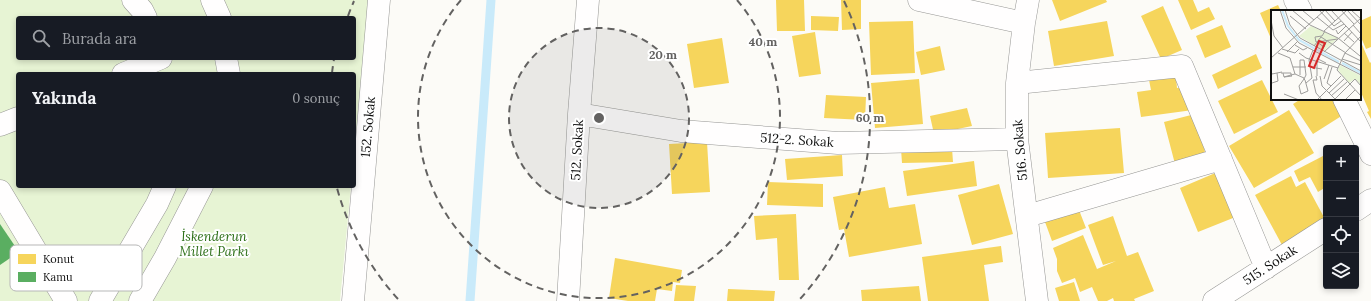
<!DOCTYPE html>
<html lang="tr">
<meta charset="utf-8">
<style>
body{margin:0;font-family:Lora,serif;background:#20242c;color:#f1f3f6}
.controls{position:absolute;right:12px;bottom:12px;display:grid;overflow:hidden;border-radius:4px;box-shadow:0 2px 6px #0003}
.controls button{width:36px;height:36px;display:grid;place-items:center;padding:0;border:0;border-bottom:1px solid #363941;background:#171b24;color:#f1f3f6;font:20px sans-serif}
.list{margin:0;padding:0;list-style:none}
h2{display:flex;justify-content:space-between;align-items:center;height:52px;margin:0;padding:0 16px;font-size:17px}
h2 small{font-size:13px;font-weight:400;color:#9ea1a6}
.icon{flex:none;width:22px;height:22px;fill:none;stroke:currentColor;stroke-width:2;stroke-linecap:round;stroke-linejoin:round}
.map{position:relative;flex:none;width:1371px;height:301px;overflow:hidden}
.search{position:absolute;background:#171b24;box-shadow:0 2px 6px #0003;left:16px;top:16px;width:340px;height:44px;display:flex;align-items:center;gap:10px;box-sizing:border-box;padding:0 14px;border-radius:4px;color:#9ea1a6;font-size:15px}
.panel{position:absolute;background:#171b24;box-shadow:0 2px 6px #0003;left:16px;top:72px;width:340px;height:116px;border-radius:4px}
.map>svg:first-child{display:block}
.green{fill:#e7f4d4;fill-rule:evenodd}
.homes{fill:#f6d55c}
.public{fill:#5aae61}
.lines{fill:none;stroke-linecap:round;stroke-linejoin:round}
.stream{stroke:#c9eafa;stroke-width:9}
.minor-casing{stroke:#969694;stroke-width:23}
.minor{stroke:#fffefe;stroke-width:22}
.ring{fill:none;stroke:#636261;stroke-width:2;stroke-dasharray:7 5}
.labels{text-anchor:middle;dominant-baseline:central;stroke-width:4;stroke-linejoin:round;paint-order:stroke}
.street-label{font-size:13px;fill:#101010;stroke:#fff}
.park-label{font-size:13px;font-style:italic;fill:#2e7019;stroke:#fff}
.inset-river{fill:none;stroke:#c9eafa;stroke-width:2}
.inset-road{fill:none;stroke:#9e9d9b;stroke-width:1}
.view{fill:#d62828;fill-opacity:0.15;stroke:#d62828;stroke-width:2}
.inset-edge{fill:none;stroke:#101010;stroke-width:2}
.key{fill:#fff;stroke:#b7b7b7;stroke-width:1}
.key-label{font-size:11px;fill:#101010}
.centre{fill:#636261;stroke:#fff;stroke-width:2}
.ring-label{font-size:12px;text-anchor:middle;font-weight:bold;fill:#636261;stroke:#fff;stroke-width:4;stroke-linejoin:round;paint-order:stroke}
</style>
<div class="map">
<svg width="1371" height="301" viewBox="0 0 1371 301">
<rect width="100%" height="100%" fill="#fcfbf7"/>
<path class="green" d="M0,0H369L354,152V74H18V186H351L340,301H0ZM18,18H354V58H18Z"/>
<path class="homes" d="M776,0H804L805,31H777Z
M841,0H861V29L842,30Z
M1052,0H1106L1107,2L1060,21Z
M1178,0H1193L1198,12L1209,7L1215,19L1191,30Z
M1278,5L1281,11H1272V41L1260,13Z
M1163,6L1182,50L1161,59L1141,16Z
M811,16L839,17L838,31L811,30Z
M1371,16V47L1366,49L1360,35V21Z
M913,21L915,73L871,75L869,22Z
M1107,21L1114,56L1054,66L1048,31Z
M1222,25L1231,47L1205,58L1196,36Z
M815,32L821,74L799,77L792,36Z
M722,38L729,83L694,88L687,44Z
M1360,40L1370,63L1371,62V119L1367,112L1369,111L1360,90Z
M940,46L945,70L921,75L916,52Z
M1256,54L1262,68L1218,89L1212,75Z
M1176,77L1177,88L1190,86L1193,110L1141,117L1137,92L1151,90L1149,80Z
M919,79L923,124L875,128L871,83Z
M1262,80L1278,112L1234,134L1218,101Z
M826,95L866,97L865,120L824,118Z
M1301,99H1333L1343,115L1313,134L1293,104Z
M967,108L972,126L934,134L930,116Z
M1289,110L1314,153L1254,188L1229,146Z
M1195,114L1206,156L1175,164L1164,122Z
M1120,128L1124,173L1048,178L1045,133Z
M707,142L710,192L672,194L669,144Z
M952,148L953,162L902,163L901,149Z
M842,155L843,176L787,180L785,159Z
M1323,156L1326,163V187L1318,192L1310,177L1299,182L1294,171Z
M974,161L977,186L907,196L903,171Z
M1220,171L1238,216L1198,232L1180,188Z
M1291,176L1296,187L1305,182L1326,221L1282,245L1255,195Z
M768,182L823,184V207L767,205Z
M999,184L1013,234L972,245L958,195Z
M885,187L889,208L915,204L922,244L849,257L844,229L839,230L833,197Z
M1079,210L1086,228L1052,241L1045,222Z
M796,214L799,280H779L777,238L756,240L754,216Z
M1113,216L1127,256L1138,252L1154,291L1134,299L1135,301H1114L1113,298L1107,301H1098L1092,287L1080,292L1075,278L1062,283L1057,271V259L1053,248L1083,235L1097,269L1116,261L1103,265L1088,225Z
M1001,246L1003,262L984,265L989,301H928L922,257Z
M615,258L682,270L680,283L673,282L672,291L657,289L655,301H628L609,298Z
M1074,282L1080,301H1059L1055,288Z
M676,285L696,286L694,301H674Z
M919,286L921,301H862L861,290Z
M728,289L775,291L774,301H727Z"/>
<path class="public" d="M0,224L19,252L0,265Z"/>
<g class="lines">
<path class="stream" d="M470,301L491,0"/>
<defs>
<path id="minor" d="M133,0L142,10L146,18
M212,0L220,18
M919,0L1024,23
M1028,0L1024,23L1017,83V139L1037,301
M1295,0L1301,11
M226,58L229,74
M123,74L161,58
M1017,83L1182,66L1266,268
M1344,99L1371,154
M579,114L681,131L838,143L1017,139
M0,125L18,118
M0,191L66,301
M1356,210L1371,200
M1027,216L1221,159
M100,301L157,204L165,186
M140,301L165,258L202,186
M353,301L379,0
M568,301L579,114L588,0
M1214,301L1326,229"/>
</defs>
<use href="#minor" class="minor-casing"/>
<use href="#minor" class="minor"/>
</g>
<circle cx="599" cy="118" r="90" fill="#636261" fill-opacity=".12"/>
<g class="ring">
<circle cx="599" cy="118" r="90"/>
<path d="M737 0A181 181 0 1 1 461 0"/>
<path d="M398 299A271 271 0 0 1 337 188M332 73A271 271 0 0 1 334 59M348 16A271 271 0 0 1 354 1M844 1A271 271 0 0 1 800 299"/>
</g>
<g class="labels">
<g class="street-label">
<text transform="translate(368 127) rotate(-85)">152. Sokak</text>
<text transform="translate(797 140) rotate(4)">512-2. Sokak</text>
<text transform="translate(577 150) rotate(-87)">512. Sokak</text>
<text transform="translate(1020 150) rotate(-95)">516. Sokak</text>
<text transform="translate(1270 265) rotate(-33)">515. Sokak</text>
</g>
<g class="park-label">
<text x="214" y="236">İskenderun<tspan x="214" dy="15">Millet Parkı</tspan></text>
</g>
</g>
<g transform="translate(1271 10)">
<rect width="90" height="90" fill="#fcfbf7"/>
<path d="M40,16L67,28L53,41L28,26ZM69,55L90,66V75L84,69L78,73L67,60Z" fill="#e7f4d4"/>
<path class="inset-river" d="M11,0L17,16L28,30L68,52M71,53L90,63"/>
<path class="inset-road" d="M9,0L15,18L28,33L90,65M14,0L19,15L29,28L90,61M21,0L39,15L67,28L89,46M31,0L43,10M48,0L63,16L70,11M54,0L64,11M60,0L90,32M70,0L83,14M76,0L90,15M80,0L90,9M19,6L35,19M46,7L62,20L73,14M0,10L3,26L12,38M82,15L90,24M65,20L67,24L75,16M53,21L76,0M54,21L51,26L44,27L45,32L67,29M73,23L83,32M90,26L74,43L66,60L90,86M73,31L81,22M46,32L53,37L56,30M24,35L32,40L36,38M43,36L50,27L75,43M11,39L24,43L28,39M16,42L27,31M53,42L90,8M7,43L19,48L24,64M28,43L35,48L67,58M74,43L90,51M0,48L54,0M71,49L90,55M45,52L47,49L55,53M46,52V66M22,57H35M39,57L51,59M0,61L1,64L11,62V64M45,66L46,70H42L45,83L51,90M49,66L51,76L64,89M13,67L21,66L20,65V63H12L13,67L20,65L24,64L33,68V69L34,70L37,81L30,84L28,76L33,69L35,65L33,50H29V65M53,69L58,55M1,73L7,71L6,63M35,73L41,68L38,50L42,40M60,76L56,73L61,57M58,83L73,69M13,84L28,90M60,86L76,72M47,89L70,66M63,90L84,69L90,76M74,90L84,80"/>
<path class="view" d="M48,31L54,33L43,58L38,56Z"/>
<rect width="90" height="90" class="inset-edge"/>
</g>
<rect x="10" y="245" width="132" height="46" rx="6" class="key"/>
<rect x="18" y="254" width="18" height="10" fill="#f6d55c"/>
<rect x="18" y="272" width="18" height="10" fill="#5aae61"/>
<g class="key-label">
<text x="43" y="263">Konut</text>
<text x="43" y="281">Kamu</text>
</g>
<circle cx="599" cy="118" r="6" class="centre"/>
<g class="ring-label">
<text x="763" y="46">40 m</text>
<text x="663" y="59">20 m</text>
<text x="870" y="122">60 m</text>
</g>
</svg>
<div class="controls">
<button>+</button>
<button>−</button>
<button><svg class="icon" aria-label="locate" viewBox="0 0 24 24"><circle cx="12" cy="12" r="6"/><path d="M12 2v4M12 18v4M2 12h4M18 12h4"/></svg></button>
<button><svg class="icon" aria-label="layers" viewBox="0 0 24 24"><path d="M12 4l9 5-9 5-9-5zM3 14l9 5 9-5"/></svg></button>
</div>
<div class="search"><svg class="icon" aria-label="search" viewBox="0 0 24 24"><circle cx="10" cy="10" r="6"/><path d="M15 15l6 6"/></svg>Burada ara</div>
<section class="panel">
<h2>Yakında<small>0 sonuç</small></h2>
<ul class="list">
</ul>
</section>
</div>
